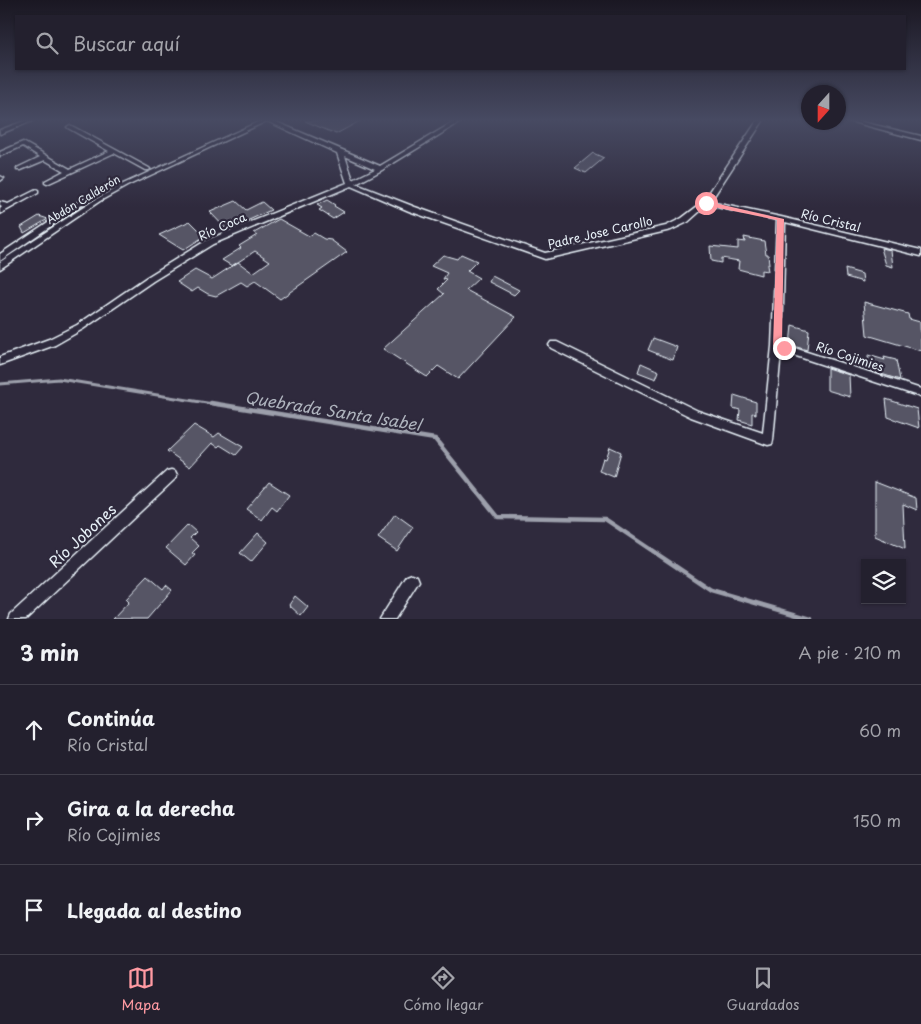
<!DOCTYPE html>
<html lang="es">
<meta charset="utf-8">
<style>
body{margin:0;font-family:"Playpen Sans",sans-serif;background:#2b2836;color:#f1f3f6}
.controls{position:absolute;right:15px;bottom:15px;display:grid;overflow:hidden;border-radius:0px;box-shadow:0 1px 4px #0004}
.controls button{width:45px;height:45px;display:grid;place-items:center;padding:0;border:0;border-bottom:1px solid #403e4a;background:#23202e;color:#f1f3f6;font:25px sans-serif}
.compass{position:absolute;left:801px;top:85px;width:45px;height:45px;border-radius:50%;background:#23202e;box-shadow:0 1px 4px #0004;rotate:201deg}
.stop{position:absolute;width:15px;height:15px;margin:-11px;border:4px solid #ff9aa2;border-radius:50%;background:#fff}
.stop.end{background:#ff9aa2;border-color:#fff;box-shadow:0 1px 5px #0008}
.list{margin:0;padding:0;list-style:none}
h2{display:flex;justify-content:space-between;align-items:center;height:65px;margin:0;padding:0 20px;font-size:21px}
h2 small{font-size:16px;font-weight:400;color:#a3a3aa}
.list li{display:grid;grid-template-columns:32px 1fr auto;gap:15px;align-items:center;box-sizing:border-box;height:90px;padding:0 20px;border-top:1px solid #403e4a}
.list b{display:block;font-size:19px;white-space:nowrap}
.list p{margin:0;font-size:16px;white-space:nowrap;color:#a3a3aa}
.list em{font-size:16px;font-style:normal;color:#a3a3aa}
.icon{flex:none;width:28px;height:28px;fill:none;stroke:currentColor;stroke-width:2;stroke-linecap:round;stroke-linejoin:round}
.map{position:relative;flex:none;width:921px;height:619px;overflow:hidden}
.search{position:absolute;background:#23202e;box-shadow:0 1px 4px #0004;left:15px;right:15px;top:15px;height:55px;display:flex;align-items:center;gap:12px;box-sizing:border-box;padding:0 18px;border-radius:0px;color:#a3a3aa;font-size:19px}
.sheet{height:335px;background:#23202e}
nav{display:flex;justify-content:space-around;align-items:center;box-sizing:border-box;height:70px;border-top:1px solid #403e4a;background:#23202e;font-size:14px;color:#a3a3aa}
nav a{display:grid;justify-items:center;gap:2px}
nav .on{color:#ff9aa2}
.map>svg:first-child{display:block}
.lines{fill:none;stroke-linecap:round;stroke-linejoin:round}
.stream-far1{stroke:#9c9fab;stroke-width:3}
.stream{stroke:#9c9fab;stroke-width:4.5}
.building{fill:#575565;stroke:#e8f1f8}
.minor-casing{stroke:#e8f1f8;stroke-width:3}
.minor{fill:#2f2a3d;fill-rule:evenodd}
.route{fill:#ff9aa2}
.labels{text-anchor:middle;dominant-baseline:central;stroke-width:4.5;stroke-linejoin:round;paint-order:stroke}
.far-street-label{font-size:11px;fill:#e8f1f8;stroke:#2f2a3d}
.street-label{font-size:12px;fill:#e8f1f8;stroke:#2f2a3d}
.near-street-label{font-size:15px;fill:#e8f1f8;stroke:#2f2a3d}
.near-water-label{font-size:16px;font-style:italic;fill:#afb4be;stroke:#2f2a3d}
</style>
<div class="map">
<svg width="921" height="619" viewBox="0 0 921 619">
<rect width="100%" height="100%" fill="#2f2a3d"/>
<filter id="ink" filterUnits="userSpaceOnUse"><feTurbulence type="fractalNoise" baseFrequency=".02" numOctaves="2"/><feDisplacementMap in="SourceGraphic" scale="10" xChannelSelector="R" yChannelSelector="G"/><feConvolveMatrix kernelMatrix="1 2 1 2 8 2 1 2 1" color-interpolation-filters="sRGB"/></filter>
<g filter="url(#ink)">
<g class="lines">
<path class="stream-far1" d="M0,384L59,379L219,405"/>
<path class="stream" d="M211,403L435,439L498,517L605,519L711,590L811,619"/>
</g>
<path class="building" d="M305,121H360L336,134Z
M593,153L604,158L586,173L575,168Z
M327,200L335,205L334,206L344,212L333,219L319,210L322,208L317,205Z
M236,201L246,210L262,202L271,210L227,230L210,212Z
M39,216L48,219L24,233L21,227Z
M279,219L309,236L314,233L324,239L331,240L347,252L280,299L255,281L247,286L241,282L216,296L208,294L198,288L192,292L177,282L195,270L212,279L238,262L253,273L270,261L255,251L232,266L222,260L241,248L239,246L257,235L254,233Z
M190,221L205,236L183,250L159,235Z
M744,237L764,241L766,254H768L769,265H767L768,271L761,270V275L738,269L739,261L721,258V263L711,261L710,246L738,249V241L745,242Z
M881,248L891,250L893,267L886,265Z
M461,254L477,261L467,271L479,278L466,290L516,317L458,379L438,366L427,377L383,349L444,294L438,289L447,280L443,279L447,273L431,266L443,255L457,259Z
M845,269L862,274L863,282L846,277Z
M492,276L519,290L514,295L489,282Z
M864,302L908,314L909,319L920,322L921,351L867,335Z
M792,325L809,330L807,350L790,345Z
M653,338L677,347L673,360L648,350Z
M868,355L885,360L884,357L896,360L900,380L869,370Z
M641,363L659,371L656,379L638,372Z
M827,368L849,375L850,397L827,390Z
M734,395L756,402V414L752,413V424L739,420L740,410L733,408Z
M886,399L917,409L919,428L888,417Z
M194,425L214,437L219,433L243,447L236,455L220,445L218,447L212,443L190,467L167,451Z
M610,447L621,452L614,477L599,471L603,458L606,459Z
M269,482L289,495L277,511L272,507L262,520L246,509Z
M875,482L916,498L917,510L903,504L905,549L875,536Z
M395,514L413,527L397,551L378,538Z
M188,525L196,532L190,538L199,546L192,553L195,555L186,565L166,548Z
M258,533L268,542L251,562L240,553Z
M148,576L163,589L166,585L172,590L147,619H113L129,602L126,599Z
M295,596L308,607L301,616L289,605Z"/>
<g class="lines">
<defs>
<path id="minor" d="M24,121H32L0,134V130Z
M260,121H267L127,186L100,201L0,269V262L96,199L123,184Z
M267,121H274L380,166L455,121H462L382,170L356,184L415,207L545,253L666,226L682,218L703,202L757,121H763L710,202L781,217L921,250V256L785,222L782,344L921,389V397L781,351L773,440L772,444L768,445L691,417L551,348L549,345L551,342H557L698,411L763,433L772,346L777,220L707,205L688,222L671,230L545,259L409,211L351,186L213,244L153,281L83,329L55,345L0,365V357L49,339L77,325L147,277L207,240L347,183L337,153ZM345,156L375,169L353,180Z
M849,121H858L921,136V140Z
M70,125L149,168L150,169L149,170H145L114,153L47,184L45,183V181L64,171L45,160L21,170H17V168L40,157L23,146L0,156V152L23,142L70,169L109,151L68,128L67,127Z
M0,176L4,178L0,181Z
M117,181L119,182V184L97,194L0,261V254L93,192Z
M36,190L38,191V193L0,214V209L2,207L0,206V202L8,204Z
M171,470L175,471L177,475L175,479L26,619H9L11,614L167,471Z
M412,574L417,576L419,581L395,619H380L407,576Z"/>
</defs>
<use href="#minor" class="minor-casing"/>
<use href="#minor" class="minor"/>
</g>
</g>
<linearGradient id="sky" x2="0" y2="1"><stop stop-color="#1a1722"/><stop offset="0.58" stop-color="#474a62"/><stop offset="1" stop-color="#474a62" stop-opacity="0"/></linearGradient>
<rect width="921" height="207" fill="url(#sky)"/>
<path class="route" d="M706,201L784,219L782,344L787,346V350L777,349L773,346L777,220L704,205V202Z"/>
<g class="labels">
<g class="far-street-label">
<text transform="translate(83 199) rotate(-31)">Abdón Calderón</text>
</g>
<g class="street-label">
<text transform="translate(831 220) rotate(14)">Río Cristal</text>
<text transform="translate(222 226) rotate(-24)">Río Coca</text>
<text transform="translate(600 232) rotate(-13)">Padre Jose Carollo</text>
<text transform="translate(850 356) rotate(18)">Río Cojimies</text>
</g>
<g class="near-street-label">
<text transform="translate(82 535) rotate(-43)">Río Jobones</text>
</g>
<g class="near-water-label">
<text transform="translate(333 410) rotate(9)">Quebrada Santa Isabel</text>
</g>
</g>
</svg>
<div class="controls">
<button><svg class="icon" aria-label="layers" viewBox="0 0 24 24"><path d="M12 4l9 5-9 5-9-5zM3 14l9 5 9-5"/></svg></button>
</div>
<svg class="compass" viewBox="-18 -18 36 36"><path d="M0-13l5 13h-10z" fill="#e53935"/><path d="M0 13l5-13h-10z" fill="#a3a3aa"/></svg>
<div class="stop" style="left:706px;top:203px"></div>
<div class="stop end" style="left:784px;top:348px"></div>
<div class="search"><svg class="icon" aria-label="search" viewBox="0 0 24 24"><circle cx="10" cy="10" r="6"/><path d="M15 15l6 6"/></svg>Buscar aquí</div>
</div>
<section class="sheet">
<h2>3 min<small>A pie · 210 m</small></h2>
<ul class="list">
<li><svg class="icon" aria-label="ahead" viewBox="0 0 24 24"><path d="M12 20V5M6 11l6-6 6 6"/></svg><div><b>Continúa</b><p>Río Cristal</p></div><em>60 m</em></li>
<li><svg class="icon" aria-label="right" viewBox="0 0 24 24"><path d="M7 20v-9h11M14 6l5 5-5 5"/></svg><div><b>Gira a la derecha</b><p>Río Cojimies</p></div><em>150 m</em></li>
<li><svg class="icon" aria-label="arrive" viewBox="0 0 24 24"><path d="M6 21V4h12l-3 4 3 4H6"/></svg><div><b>Llegada al destino</b></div></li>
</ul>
</section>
<nav>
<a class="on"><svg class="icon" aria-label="map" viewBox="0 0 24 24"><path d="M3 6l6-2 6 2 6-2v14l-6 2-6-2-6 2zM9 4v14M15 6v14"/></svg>Mapa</a>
<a><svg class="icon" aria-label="directions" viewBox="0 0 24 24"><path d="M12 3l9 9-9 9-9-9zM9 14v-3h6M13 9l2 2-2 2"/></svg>Cómo llegar</a>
<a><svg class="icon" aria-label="saved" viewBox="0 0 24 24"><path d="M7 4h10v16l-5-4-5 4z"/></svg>Guardados</a>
</nav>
